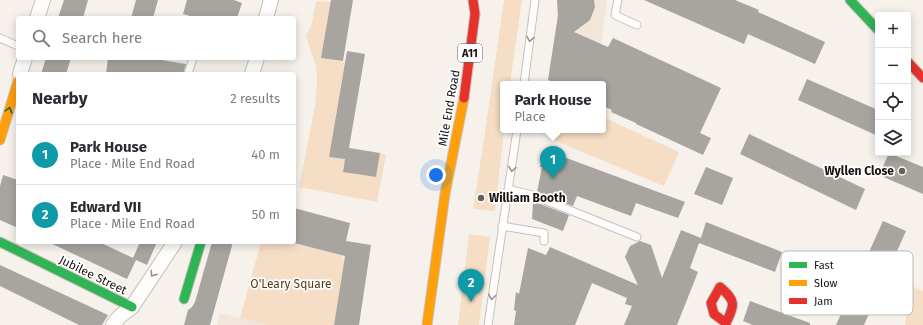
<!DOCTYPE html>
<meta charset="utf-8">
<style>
body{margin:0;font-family:"Fira Sans",sans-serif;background:#f7f7f7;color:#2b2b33}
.controls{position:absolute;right:12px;top:12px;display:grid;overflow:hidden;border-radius:4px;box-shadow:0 2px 10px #0003}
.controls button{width:36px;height:36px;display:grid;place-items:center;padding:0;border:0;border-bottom:1px solid #e1e1e2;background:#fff;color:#2b2b33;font:20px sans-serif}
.you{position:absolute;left:436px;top:175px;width:14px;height:14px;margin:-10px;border:3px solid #fff;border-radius:50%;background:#1a73e8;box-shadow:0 0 0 6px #1a73e833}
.badge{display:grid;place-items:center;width:26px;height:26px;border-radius:50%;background:#ea580c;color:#fff;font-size:13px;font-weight:700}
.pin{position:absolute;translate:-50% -33px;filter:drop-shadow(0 1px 2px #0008)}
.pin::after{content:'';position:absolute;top:21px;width:14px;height:12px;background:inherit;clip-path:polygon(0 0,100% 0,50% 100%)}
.popup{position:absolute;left:500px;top:81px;width:106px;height:52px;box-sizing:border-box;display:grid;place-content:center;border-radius:4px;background:#fff;filter:drop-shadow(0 1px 3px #0005);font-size:13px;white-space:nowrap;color:#7c7c81}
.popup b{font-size:15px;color:#2b2b33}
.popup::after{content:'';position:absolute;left:50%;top:100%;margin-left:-8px;border:8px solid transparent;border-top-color:#fff}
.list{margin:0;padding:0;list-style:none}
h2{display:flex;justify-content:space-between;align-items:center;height:52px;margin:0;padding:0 16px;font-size:17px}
h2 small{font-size:13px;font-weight:400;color:#7c7c81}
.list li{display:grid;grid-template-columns:26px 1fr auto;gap:12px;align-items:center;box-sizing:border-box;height:60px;padding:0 16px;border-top:1px solid #e1e1e2}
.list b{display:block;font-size:15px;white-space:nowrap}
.list p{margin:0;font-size:13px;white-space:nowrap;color:#7c7c81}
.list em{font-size:13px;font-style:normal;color:#7c7c81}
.icon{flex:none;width:22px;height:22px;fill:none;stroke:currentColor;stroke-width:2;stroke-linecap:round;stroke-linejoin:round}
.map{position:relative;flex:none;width:923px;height:325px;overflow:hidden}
.search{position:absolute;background:#fff;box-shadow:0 2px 10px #0003;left:16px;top:16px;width:280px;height:44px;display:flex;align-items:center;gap:10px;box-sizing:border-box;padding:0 14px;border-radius:4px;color:#7c7c81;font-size:15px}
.panel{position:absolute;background:#fff;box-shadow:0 2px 10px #0003;left:16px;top:72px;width:280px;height:172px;border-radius:4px}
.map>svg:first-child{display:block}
.built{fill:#f1e6d9}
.green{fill:#f5dec5}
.building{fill:#a8a49f}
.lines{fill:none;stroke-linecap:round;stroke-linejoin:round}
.lane-casing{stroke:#c6c1bc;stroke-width:9}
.street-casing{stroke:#c6c1bc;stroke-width:16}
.fast-casing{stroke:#c6c1bc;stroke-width:11}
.slow-casing{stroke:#c6c1bc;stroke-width:11}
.jam-casing{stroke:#c6c1bc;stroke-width:11}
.lane{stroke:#fefdfc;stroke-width:7}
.street{stroke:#fefdfc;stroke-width:14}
.fast{stroke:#30b455;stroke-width:9}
.slow{stroke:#ff9f0a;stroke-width:9}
.jam{stroke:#e5322d;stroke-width:9}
.oneway{stroke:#969491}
.oneway2{stroke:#236432}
.poi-dot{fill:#65615b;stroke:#fff;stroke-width:1.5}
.labels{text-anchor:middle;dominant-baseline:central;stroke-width:3.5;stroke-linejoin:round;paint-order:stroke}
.shield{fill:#fff;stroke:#5c5a56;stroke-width:1}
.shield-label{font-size:11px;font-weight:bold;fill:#16130e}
.street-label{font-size:12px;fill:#16130e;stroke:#fff}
.poi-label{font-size:12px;font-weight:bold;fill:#16130e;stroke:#fff;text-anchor:end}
.park-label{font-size:12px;fill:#5a3d17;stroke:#fff}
.key{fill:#fff;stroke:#b9b8b7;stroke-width:1}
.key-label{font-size:11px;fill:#16130e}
</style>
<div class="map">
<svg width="923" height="325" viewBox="0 0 923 325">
<rect width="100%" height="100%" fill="#f7f1eb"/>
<path class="built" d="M557,0H607L601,44L554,45L557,24Z
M220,313L268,325H217Z"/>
<path class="green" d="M504,0H522L510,84H503V130H504L495,211L473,209L484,139Z
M316,1L331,2L322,58L345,62L329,157L345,159L343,172L376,177L380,153L386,155L377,202L299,187L315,106L317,80L316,66L306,36L311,27Z
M603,117L679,152L664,186L553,140L558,130H603Z
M469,234L490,237L479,325H458Z
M261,242H289L342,255L344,260L334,325H268L240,318Z
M910,285L923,291V325H905Z"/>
<path class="building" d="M64,0H88L83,18H58Z
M136,0H158L153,18H131Z
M187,0H234L242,3L237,18H197L183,14Z
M331,0H353L343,61L321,58Z
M557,0H594L595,7L590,20L574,32L608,47L613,38L721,88L700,133L711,138L703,155L636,124V123L611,112L612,110L603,106V84H557L548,80L558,15Z
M644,0H735L759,10L758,12L825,42L815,64L748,34L744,44Z
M347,51L365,54L349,148L380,153L376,177L343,172L345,159L329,157Z
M46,58H71L66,74H41Z
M108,58H149L186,64L183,74H106Z
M807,79L878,110V136L798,100Z
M749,134L865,189L856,210L740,154Z
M545,150L685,202L678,218L636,203L631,216L577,196L573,206L537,192L542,167H540Z
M889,153L923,167V194L879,175Z
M706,167L733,178L722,205L694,194Z
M3,175L18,180V228L0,220V186Z
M535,202L569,215L563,231L532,219L533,203H535Z
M294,208L350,223L346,241L371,245L359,325H334L345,256L294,243Z
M883,221L906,231L864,325H836Z
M706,222L782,252L775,272L699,243L690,268L698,272L677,325H624L632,306L625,304L627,298L592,283L575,325H514L516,311L514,310L516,292L519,294L528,248L546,255L550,247L638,285L625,257L630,246L640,241L651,245L662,278L681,230L701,238Z
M48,242H99L133,258L140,242H157L147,265L136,260L127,279Z
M212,242H233L210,325H184L188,310L192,307L195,302Z
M0,265L108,315L102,325H79L0,286Z
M750,301L810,323V325H753L743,321Z"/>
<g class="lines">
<defs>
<path id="lane" d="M618,0L615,15L637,25
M0,38L18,46
M188,74L193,58
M524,84L535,0
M508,189L532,195L637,237
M502,226L544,233V241
M488,325L517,130"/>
<path id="street" d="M37,18L43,0
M266,18L271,0
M20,74L25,58
M252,74L257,58
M113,325L119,317L132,307L175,242"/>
<path id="fast" d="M850,0L878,30
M0,242L132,307
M184,299L201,242"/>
<path id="slow" d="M0,140L18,81
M427,325L445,194L464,98"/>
<path id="jam" d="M908,62L923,78
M464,98L475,14L473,0
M726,323C735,304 736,301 720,287L711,303L714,314L726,323V325"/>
</defs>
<use href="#lane" class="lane-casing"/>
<use href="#street" class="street-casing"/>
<use href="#fast" class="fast-casing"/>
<use href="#slow" class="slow-casing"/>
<use href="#jam" class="jam-casing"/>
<use href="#lane" class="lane"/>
<use href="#street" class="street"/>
<use href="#fast" class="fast"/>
<use href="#slow" class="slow"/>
<use href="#jam" class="jam"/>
</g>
<defs><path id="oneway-chevron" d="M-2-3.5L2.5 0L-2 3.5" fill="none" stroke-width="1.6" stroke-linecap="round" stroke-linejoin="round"/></defs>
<g class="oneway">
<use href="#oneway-chevron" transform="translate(530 39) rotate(99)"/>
<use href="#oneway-chevron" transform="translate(512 169) rotate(99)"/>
<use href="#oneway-chevron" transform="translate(153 274) rotate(125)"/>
<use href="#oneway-chevron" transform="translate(492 297) rotate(98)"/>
</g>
<use class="oneway2" href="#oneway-chevron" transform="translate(9 110) rotate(-73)"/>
<g class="poi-dot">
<circle cx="902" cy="171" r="4"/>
<circle cx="481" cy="198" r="4"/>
</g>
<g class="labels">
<rect class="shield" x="458" y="44" width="24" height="18" rx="3"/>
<g class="shield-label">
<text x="470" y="53">A11</text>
</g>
<g class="street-label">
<text transform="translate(449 108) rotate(-80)">Mile End Road</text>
<text transform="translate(93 275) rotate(26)">Jubilee Street</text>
</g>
<g class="poi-label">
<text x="894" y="171">Wyllen Close</text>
<text x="489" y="198" text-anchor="start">William Booth</text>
</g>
<g class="park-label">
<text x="291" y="284">O'Leary Square</text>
</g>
</g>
<rect x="781" y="251" width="132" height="64" rx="6" class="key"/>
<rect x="789" y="262" width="18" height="6" fill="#30b455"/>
<rect x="789" y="280" width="18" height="6" fill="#ff9f0a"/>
<rect x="789" y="298" width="18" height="6" fill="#e5322d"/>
<g class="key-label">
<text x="814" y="269">Fast</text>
<text x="814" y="287">Slow</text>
<text x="814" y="305">Jam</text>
</g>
</svg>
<div class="controls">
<button>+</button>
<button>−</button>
<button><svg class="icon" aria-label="locate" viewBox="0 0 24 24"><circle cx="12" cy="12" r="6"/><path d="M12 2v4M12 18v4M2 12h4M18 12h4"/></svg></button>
<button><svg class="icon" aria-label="layers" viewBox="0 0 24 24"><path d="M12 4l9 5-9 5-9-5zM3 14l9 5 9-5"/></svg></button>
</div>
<div class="you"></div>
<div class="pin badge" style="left:553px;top:179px;background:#0f9aa8">1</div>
<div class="popup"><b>Park House</b>Place</div>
<div class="pin badge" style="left:471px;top:302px;background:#0f9aa8">2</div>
<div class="search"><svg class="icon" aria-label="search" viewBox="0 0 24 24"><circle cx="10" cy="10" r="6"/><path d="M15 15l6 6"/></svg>Search here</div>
<section class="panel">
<h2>Nearby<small>2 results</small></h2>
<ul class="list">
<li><span class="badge" style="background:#0f9aa8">1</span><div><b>Park House</b><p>Place · Mile End Road</p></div><em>40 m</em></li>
<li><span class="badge" style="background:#0f9aa8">2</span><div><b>Edward VII</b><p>Place · Mile End Road</p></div><em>50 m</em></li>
</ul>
</section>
</div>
